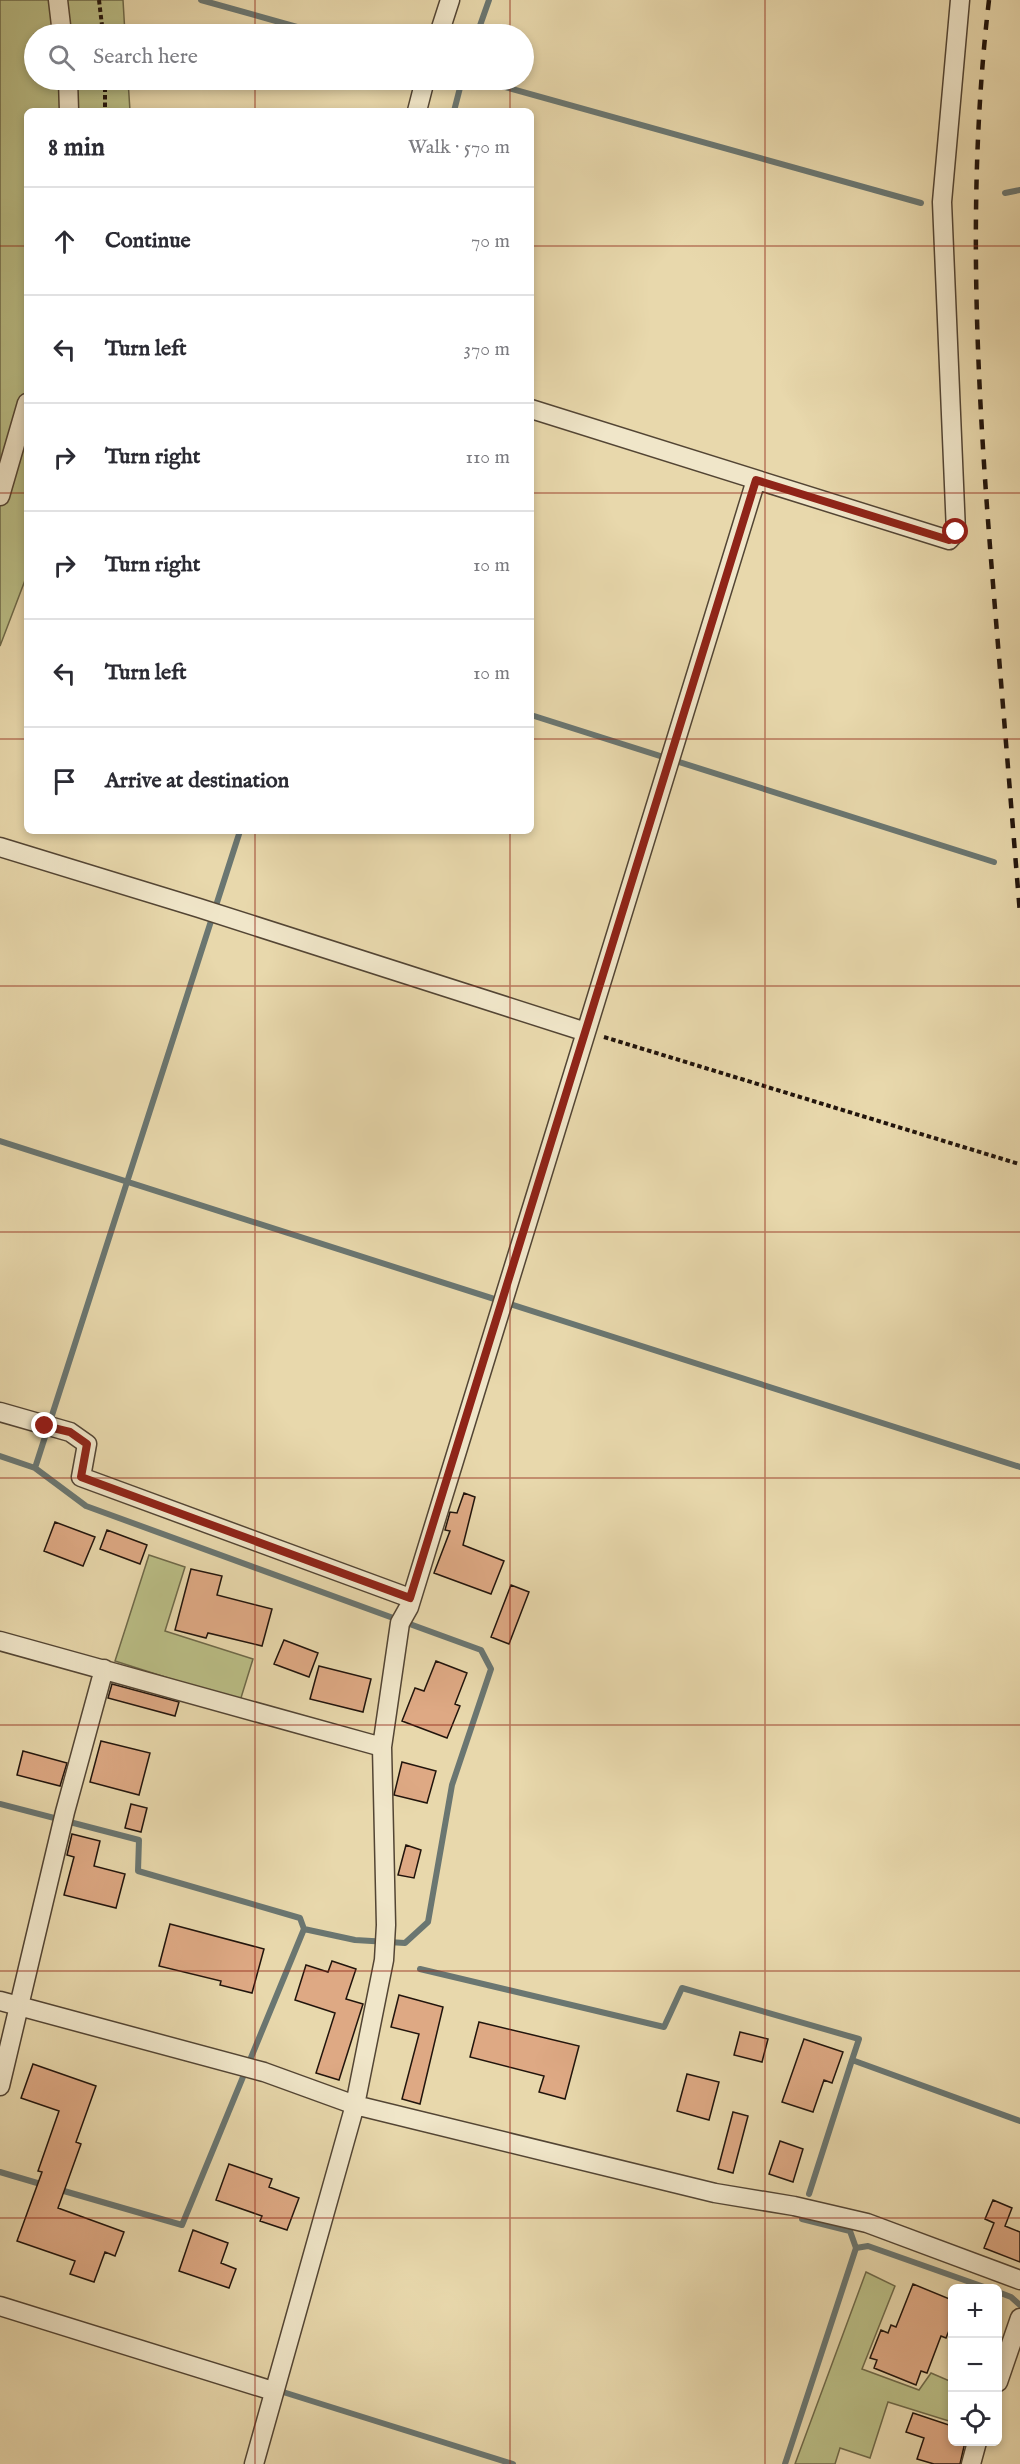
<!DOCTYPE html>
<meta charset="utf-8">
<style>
body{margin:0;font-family:"IM FELL English",serif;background:#f2f2f3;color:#2b2b33}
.controls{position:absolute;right:18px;bottom:18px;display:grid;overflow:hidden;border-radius:9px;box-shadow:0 3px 9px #0003}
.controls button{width:54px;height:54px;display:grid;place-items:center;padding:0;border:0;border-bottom:2px solid #e1e1e2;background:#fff;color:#2b2b33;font:30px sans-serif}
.stop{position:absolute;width:18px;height:18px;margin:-14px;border:4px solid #8f2418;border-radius:50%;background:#fff}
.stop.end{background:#8f2418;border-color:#fff;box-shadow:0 2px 6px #0008}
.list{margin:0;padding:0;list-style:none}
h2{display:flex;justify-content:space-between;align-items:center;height:78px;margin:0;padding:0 24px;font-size:26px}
h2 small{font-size:20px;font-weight:400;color:#7c7c81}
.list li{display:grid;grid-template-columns:39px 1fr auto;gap:18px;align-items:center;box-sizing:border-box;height:108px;padding:0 24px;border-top:2px solid #e1e1e2}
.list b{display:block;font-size:22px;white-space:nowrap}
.list em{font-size:20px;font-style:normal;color:#7c7c81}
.icon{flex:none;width:33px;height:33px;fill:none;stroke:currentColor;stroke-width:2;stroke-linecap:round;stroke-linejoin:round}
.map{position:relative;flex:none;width:1020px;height:2464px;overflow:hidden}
.search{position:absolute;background:#fff;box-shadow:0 3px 9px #0003;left:24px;top:24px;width:510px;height:66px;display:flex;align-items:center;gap:15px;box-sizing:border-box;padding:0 21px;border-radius:33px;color:#7c7c81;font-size:22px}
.panel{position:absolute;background:#fff;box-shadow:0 3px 9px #0003;left:24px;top:108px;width:510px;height:726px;border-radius:9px}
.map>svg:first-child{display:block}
.green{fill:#babe86;stroke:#6e6949;stroke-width:1.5}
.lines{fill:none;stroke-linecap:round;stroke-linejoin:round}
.stream{stroke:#6a7671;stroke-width:6}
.building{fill:#dea984;stroke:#21140c;stroke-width:1.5}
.street-casing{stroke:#534534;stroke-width:21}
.path{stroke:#21140c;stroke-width:4;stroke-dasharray:4.5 3;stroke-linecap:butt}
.street{stroke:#f0e6c9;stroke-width:18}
.rail{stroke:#21140c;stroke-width:4.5;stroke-dasharray:10 10;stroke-linecap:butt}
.route{stroke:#8f2418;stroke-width:8}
.grid{fill:none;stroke:#8f2418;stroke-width:1.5;stroke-opacity:0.55}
</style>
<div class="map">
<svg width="1020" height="2464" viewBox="0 0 1020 2464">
<rect width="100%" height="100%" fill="#e8d8ac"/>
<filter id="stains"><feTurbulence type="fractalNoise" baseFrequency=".00333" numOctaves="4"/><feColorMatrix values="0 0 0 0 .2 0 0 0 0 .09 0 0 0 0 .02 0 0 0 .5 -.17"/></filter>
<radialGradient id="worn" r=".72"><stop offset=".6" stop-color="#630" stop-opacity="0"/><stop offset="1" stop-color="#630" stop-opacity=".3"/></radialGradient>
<path class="green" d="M0,0H123L125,34H34V80H128L130,111H27V575L0,646Z
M149,1555L185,1567L165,1631L253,1659L240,1701L115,1661Z
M866,2272L895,2286L862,2369L919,2390L931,2373L952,2382V2422L888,2402L870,2458L840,2448L835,2464H795Z"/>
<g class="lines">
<path class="stream" d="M201,0L322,34
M477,34L489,0
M480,80L921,203
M454,111L462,80
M1005,193L1020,190
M531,715L994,862
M0,1141L1020,1467
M0,1456L35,1468L86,1506L481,1650L491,1669L452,1785L428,1922L405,1943L355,1940L304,1929L182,2225L57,2189
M35,1468L240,831
M0,1804L139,1840L138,1871L300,1918L304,1929
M420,1969L664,2027L682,1988L859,2039L852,2060L1020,2121
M0,2172L44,2185
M809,2194L852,2060
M802,2219L850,2231L856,2248
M998,2292L1011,2297L1020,2305
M283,2392L513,2464
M785,2464L856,2248L868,2246L987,2288"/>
</g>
<path class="building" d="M464,1493L475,1497L463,1545L504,1561L491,1594L434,1573L450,1531L445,1530L450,1512L457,1513Z
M55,1522L95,1537L83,1566L44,1551Z
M107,1530L147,1545L140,1564L100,1549Z
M191,1569L222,1576L217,1595L272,1609L262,1646L208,1633L206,1638L175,1630Z
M511,1585L529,1592L509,1644L491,1637Z
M284,1640L318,1653L309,1677L274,1664Z
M436,1661L467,1673L455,1704L460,1706L447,1738L402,1721L415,1688L424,1691Z
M319,1666L371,1679L363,1712L310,1699Z
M112,1684L179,1702L175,1716L108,1698Z
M101,1741L150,1753L139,1795L90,1782Z
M23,1751L67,1763L60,1786L17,1775Z
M402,1762L436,1771L427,1803L394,1795Z
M131,1804L147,1808L141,1832L125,1828Z
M72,1834L100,1841L94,1866L125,1874L116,1908L64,1895L74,1857L67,1855Z
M406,1845L421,1850L414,1878L398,1875Z
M170,1924L264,1949L252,1993L220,1985L221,1981L159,1966Z
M332,1961L356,1969L346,1999L363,2004L339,2080L316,2073L335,2013L295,2000L306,1965L328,1972Z
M399,1995L443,2007L420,2104L402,2099L419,2034L391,2027Z
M479,2022L579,2046L565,2099L539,2092L544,2076L470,2057Z
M740,2032L768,2039L762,2062L734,2055Z
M804,2039L843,2052L832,2083L824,2080L813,2112L782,2102Z
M33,2064L96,2086L76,2142L81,2144L58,2208L124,2232L115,2256L105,2252L94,2282L70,2274L75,2261L17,2241L42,2172L38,2171L59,2111L21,2098Z
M687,2074L719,2082L709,2120L677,2111Z
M733,2112L748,2116L733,2173L718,2169Z
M780,2141L803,2149L793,2182L769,2174Z
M229,2164L272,2179L269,2187L299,2198L287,2230L260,2221L262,2216L216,2200Z
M993,2200L1012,2208L1005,2226L1020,2232V2262L984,2248L994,2223L985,2219Z
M193,2230L228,2243L221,2263L236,2269L229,2288L179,2271Z
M913,2284L952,2300V2323L946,2338L941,2336L927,2373L921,2371L916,2385L874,2368L877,2360L870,2358L881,2330L888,2333L891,2325L896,2327Z
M913,2413L952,2426V2442H965L960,2464H934L917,2459L924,2438L906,2432Z"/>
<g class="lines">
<defs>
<path id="street" d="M58,0L62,34
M439,34L450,0
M68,80L69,111
M417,111L425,80
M531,409L949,540L956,532L942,202L960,0
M0,496L27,403
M0,847L199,908L586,1032
M0,1412L70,1432L87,1444L81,1477L410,1598
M0,1641L382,1747
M0,2001L264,2072L355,2105L715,2193L794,2206L867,2223L1020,2280
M0,2086L65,1812L104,1669
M0,2306L273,2391
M998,2382L1020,2318
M254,2464L355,2105L384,1960L386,1925L382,1747L400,1623L409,1607L756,480
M971,2464L977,2442"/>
</defs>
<use href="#street" class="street-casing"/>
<path class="path" d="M99,0L103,34
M105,80V111
M604,1037L1019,1164"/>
<use href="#street" class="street"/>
<path class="rail" d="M989,0C966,195 977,389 993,584C1002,694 1011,804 1020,914"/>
</g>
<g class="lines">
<path class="route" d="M45,1426L70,1432L87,1444L81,1477L410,1598L756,480L949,540L956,532"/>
</g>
<path class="grid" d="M255,0V34M510,0V34M765,0V2464M255,80V111M510,80V111M0,246H27M531,246H1020M0,493H27M531,493H1020M0,739H27M531,739H1020M255,831V2464M510,831V2464M0,986H1020M0,1232H1020M0,1478H1020M0,1725H1020M0,1971H1020M0,2218H1020"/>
<rect width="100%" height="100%" filter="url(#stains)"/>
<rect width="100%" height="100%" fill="url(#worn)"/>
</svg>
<div class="controls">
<button>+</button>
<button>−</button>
<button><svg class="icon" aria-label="locate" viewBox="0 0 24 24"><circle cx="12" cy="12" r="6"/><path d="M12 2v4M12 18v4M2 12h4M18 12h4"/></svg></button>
</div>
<div class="stop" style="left:956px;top:532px"></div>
<div class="stop end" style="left:45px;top:1426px"></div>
<div class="search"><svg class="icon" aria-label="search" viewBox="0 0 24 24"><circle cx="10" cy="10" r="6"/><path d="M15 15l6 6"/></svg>Search here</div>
<section class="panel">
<h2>8 min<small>Walk · 570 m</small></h2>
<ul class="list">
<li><svg class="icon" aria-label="ahead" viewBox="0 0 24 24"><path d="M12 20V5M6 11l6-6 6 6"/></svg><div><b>Continue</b></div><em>70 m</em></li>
<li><svg class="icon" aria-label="left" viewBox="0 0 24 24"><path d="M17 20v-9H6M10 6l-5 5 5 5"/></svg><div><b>Turn left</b></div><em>370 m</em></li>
<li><svg class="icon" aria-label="right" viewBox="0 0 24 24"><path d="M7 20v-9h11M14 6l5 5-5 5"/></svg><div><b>Turn right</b></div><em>110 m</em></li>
<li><svg class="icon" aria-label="right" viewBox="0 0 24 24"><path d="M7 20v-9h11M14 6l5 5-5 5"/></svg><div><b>Turn right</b></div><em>10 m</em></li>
<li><svg class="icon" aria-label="left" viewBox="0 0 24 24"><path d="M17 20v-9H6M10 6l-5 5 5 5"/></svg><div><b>Turn left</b></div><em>10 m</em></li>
<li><svg class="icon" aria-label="arrive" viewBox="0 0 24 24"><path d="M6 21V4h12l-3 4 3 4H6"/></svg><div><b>Arrive at destination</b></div></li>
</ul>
</section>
</div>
